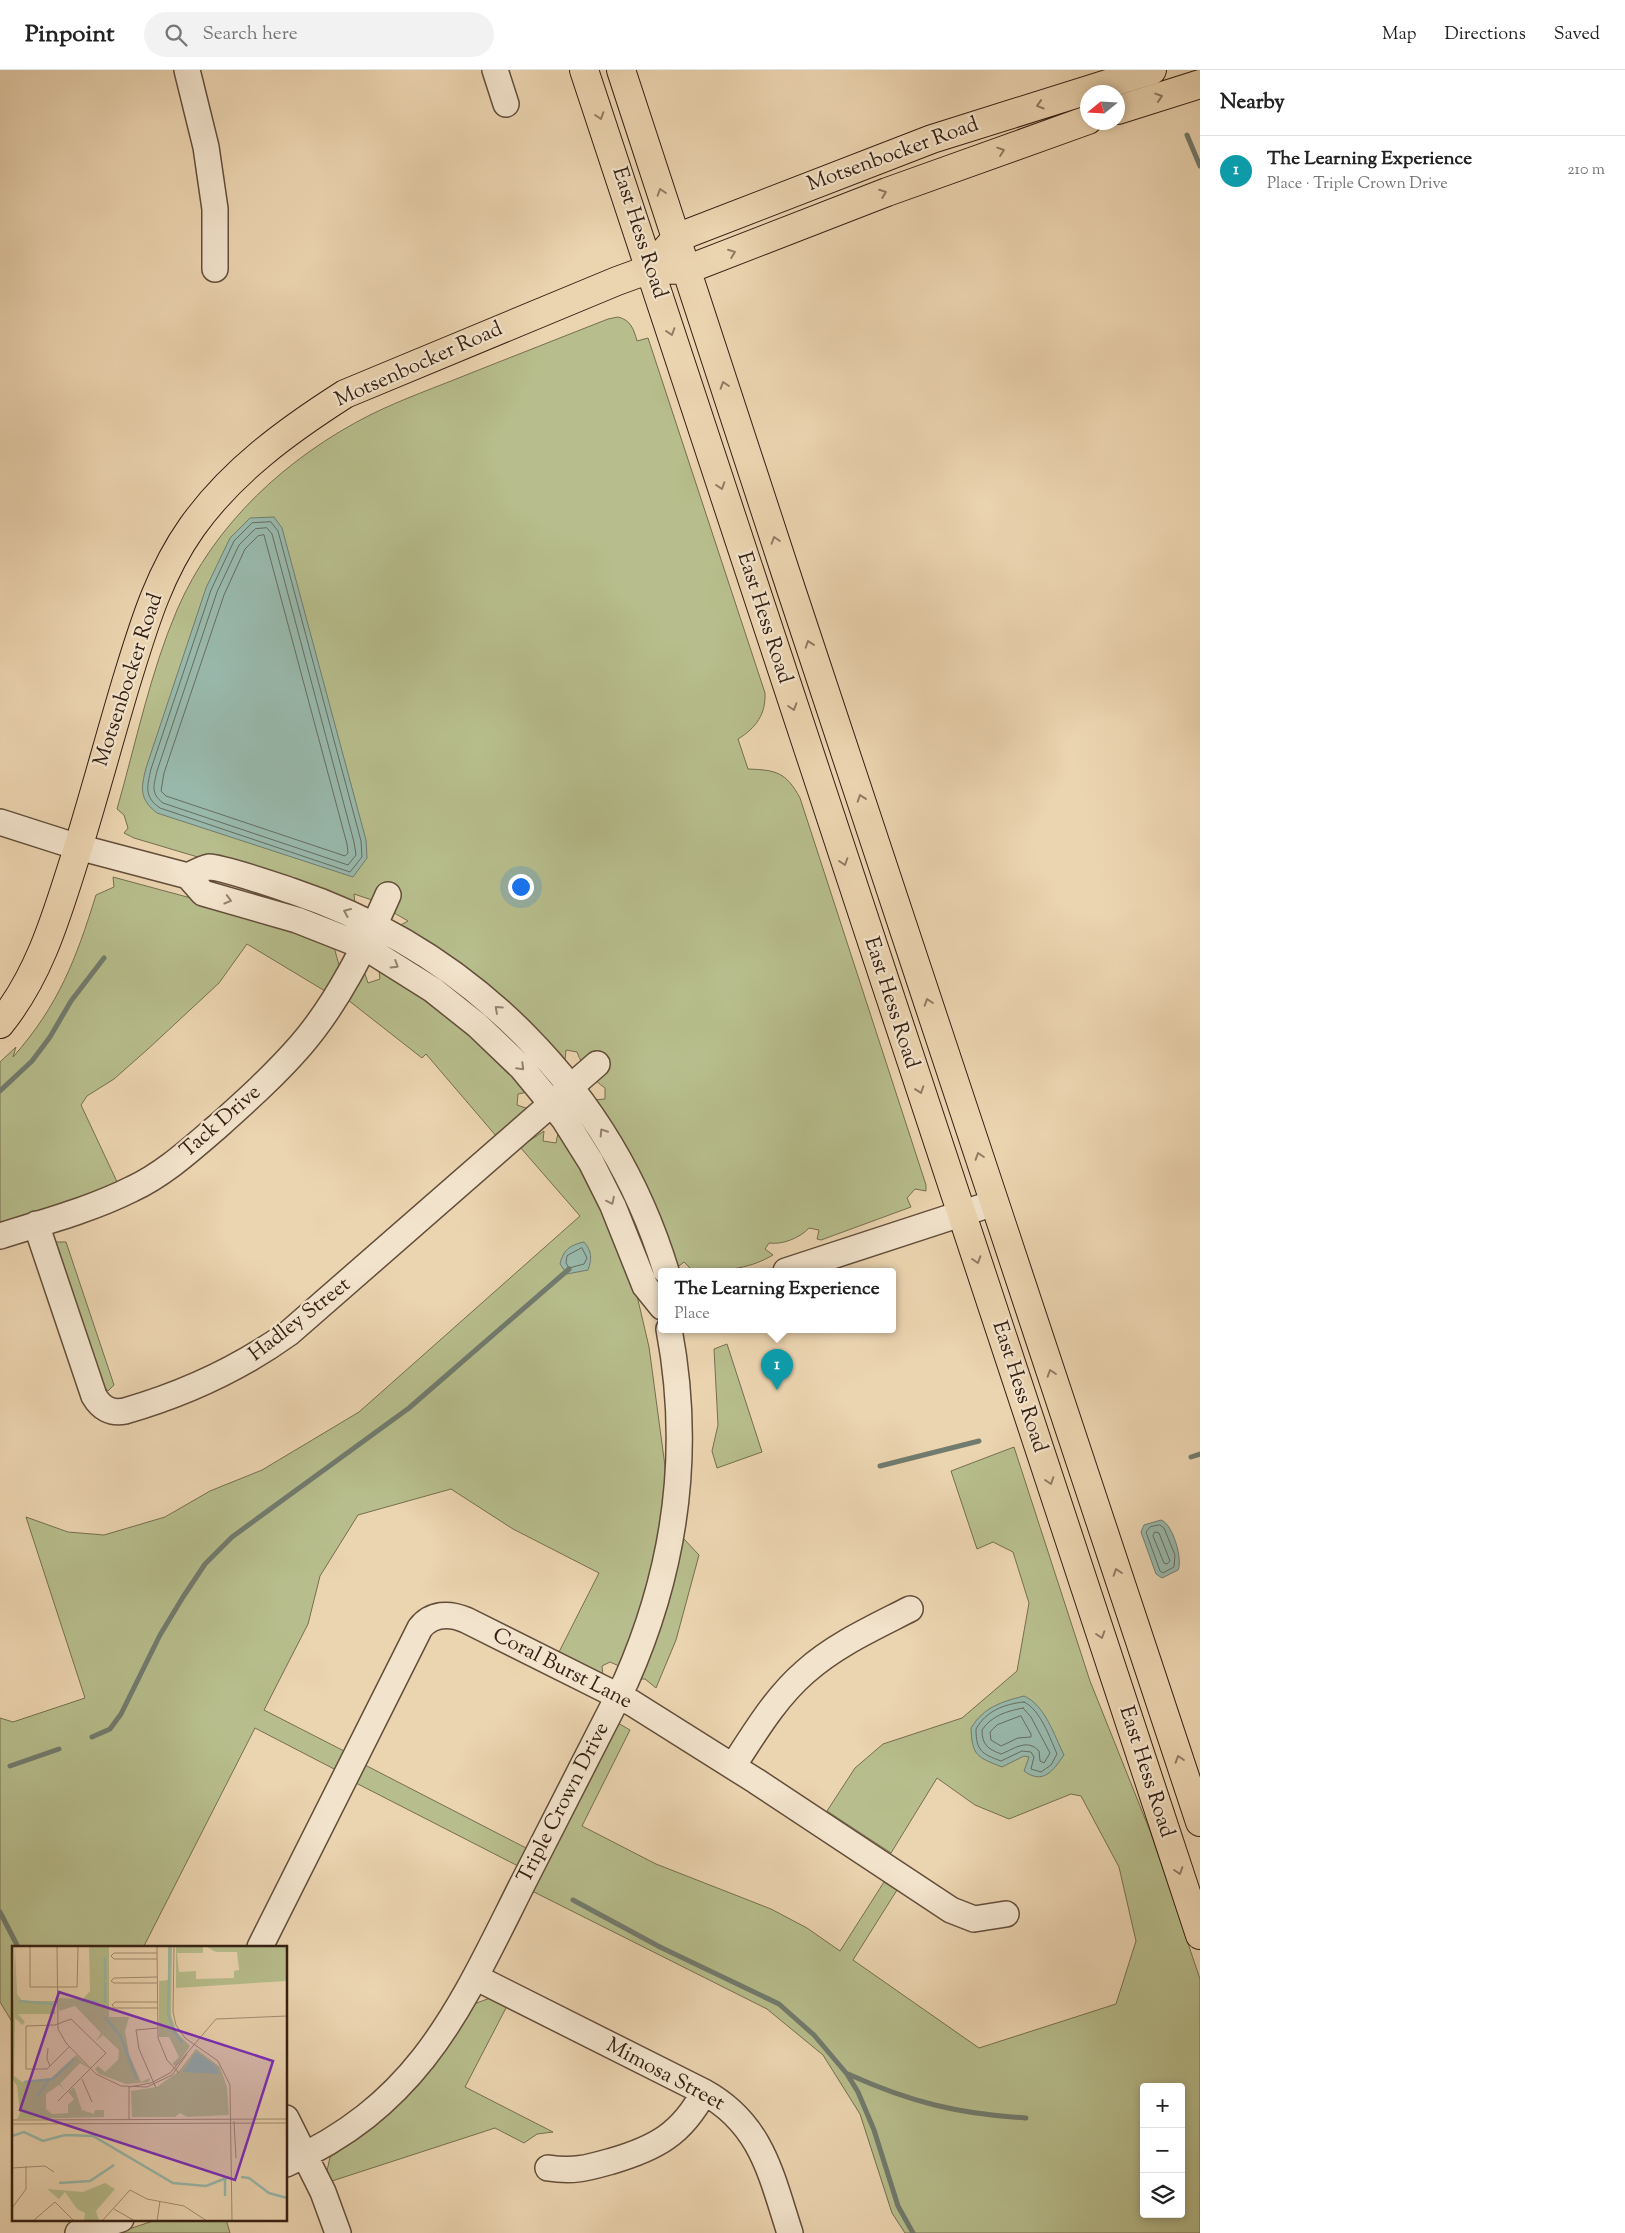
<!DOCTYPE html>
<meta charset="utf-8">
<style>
body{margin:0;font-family:"Sorts Mill Goudy",serif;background:#f2f2f2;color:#222}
.controls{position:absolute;right:15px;bottom:15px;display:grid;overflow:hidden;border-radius:5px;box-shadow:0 2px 8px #0003}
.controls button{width:45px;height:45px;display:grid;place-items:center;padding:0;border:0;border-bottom:1px solid #e0e0e0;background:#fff;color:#222;font:25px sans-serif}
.compass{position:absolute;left:1080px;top:15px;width:45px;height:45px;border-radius:50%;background:#fff;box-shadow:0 2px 8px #0003;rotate:252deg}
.you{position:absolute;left:520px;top:816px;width:18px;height:18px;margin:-12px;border:4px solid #fff;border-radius:50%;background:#1a73e8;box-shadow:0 0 0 8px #1a73e833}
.badge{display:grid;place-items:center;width:32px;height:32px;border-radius:50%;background:#0b8043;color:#fff;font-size:16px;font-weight:700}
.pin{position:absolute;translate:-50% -41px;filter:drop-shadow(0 1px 2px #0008)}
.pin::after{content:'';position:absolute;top:26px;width:18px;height:15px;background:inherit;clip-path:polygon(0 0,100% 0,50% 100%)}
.popup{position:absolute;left:658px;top:1198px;width:238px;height:65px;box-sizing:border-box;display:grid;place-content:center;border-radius:5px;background:#fff;filter:drop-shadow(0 1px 4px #0005);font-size:16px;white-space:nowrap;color:#767676}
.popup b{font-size:19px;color:#222}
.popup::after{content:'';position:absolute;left:50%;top:100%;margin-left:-10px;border:10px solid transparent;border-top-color:#fff}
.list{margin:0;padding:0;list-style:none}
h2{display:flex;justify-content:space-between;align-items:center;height:65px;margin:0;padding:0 20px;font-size:21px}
h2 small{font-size:16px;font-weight:400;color:#767676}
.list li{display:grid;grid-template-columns:32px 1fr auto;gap:15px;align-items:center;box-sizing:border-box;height:70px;padding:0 20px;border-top:1px solid #e0e0e0}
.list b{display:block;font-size:19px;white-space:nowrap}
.list p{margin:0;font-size:16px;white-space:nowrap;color:#767676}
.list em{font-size:16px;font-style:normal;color:#767676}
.icon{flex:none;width:28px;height:28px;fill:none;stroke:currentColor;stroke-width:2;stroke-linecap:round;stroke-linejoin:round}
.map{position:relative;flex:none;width:1200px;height:2163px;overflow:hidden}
header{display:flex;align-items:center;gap:30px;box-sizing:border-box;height:70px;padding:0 25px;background:#fff;border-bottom:1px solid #e0e0e0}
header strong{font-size:24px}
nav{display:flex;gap:28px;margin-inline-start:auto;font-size:18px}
.search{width:350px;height:45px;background:#f2f2f2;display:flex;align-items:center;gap:12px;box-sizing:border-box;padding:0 18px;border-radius:28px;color:#767676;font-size:19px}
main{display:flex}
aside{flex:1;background:#fff}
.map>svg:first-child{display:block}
.green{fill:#b7bd8c;stroke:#766e50;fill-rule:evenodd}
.water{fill:#98b8ab;stroke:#717b6e}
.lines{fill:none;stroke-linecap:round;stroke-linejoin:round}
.shore{stroke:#676c5f;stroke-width:1}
.stream{stroke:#717b6e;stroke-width:5}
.minor-casing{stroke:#634d3a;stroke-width:28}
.major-casing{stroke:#362013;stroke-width:30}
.minor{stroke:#f2e3cc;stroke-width:25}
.major{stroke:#ebd4b0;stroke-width:28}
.oneway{stroke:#907a62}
.oneway2{stroke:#948270}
.labels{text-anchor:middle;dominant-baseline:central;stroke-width:4.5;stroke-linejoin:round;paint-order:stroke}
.street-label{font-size:21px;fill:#362013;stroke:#f2e3cc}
.inset-river{fill:none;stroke:#98b8ab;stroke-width:2.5}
.inset-road{fill:none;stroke:#a38c71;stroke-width:1}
.view{fill:#7b2cbf;fill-opacity:0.15;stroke:#7b2cbf;stroke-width:2.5}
.inset-edge{fill:none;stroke:#362013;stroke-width:2.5}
</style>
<header>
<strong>Pinpoint</strong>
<div class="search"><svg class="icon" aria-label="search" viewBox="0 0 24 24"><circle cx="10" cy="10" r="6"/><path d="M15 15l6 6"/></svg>Search here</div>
<nav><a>Map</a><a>Directions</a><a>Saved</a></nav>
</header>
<main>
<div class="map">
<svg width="1200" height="2163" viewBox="0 0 1200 2163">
<rect width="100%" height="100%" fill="#ebd4b0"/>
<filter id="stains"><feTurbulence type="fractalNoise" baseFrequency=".004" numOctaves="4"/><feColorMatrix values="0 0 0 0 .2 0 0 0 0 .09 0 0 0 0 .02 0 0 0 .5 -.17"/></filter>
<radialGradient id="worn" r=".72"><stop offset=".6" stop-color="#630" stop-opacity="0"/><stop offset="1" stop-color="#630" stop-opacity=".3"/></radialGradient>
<path class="green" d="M618,247C631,250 634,260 637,271L648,268L765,623C766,644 756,658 738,669L748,699C776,700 786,702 800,728L926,1115V1121L915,1119L907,1128L911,1137L821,1170L817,1169L819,1160L809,1158C800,1168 782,1175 769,1173L765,1179L773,1185C746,1201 722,1200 693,1201L684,1192L675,1199L593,1030L605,1029V1018C593,1010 582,996 577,982L566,980L565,990L560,988L399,856L408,851L372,830L354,824L355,834L134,768L124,763L128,758L124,745L117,739C136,673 150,603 177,540C214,454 287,387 370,345C402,329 437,317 471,303C517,285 562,267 608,249Z
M113,807L239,841L334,877L339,895L325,921L247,874L219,913L148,979L114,1009L87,1026L81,1035L118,1114L0,1155V992L16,977L13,987C59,935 76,889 96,825L114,817Z
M379,900L460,951L528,1022L518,1024L517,1035L526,1038L497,1067L426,984L422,988L348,930L359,909L365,904L368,913L380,909Z
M544,1061L543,1071L556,1073L558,1063L562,1065L586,1101L634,1213L649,1277L665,1396V1419L660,1462L648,1515L636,1553L619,1596L610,1592L602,1596L603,1606L558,1584L599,1503L513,1459L451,1419L358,1445L320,1506L308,1554L264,1640L346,1682L336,1700L255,1658L145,1874L143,1877H14V1955L0,1932V1648L13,1652L85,1628L26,1447L68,1462L104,1465L165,1447L210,1421L262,1400L359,1342L580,1146L520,1077Z
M56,1172H66L114,1315L108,1321L103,1315Z
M727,1274L762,1382L717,1398L712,1381L718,1355L714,1279Z
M1014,1377L1090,1611L1150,1761L1200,1909V2163H905L892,2143L860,2044L823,1985L767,1939L532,1821L618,1653L630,1660L582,1756L656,1794L771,1839L807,1858L840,1881L884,1812L897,1820L853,1890L979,1978L1116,1934L1136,1871L1119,1797L1081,1726L1071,1724L1009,1749L975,1735L937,1708L891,1783L827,1741L855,1698L883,1674L962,1648L1017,1601L1029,1533L1013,1482L993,1472L977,1479L951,1401ZM1144,2017H1181V2144H1144Z
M683,1468L699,1485L676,1570L656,1618L645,1609H640L670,1528Z
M365,1695L528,1779L518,1796L356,1713Z
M490,1928L507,1936L465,2017L553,2062L537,2064L524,2073L495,2058L332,2111L327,2101L330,2087L364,2063L403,2030L421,2012L451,1973L474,1934Z
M159,2149H226L230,2163H117Z"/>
<path class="water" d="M274,447L282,458L366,770L367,788L353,807L157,743C139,729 141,718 146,698L206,518L230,468L250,448Z
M584,1172C592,1181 592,1189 588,1200L567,1204L560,1194C563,1180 570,1175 584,1172Z
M1161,1450C1173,1454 1183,1490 1178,1500L1162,1508L1156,1504L1141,1462L1144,1455Z
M1024,1626C1045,1635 1054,1665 1064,1685C1053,1701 1043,1715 1024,1701L1029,1687L1024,1686L1002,1697C977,1687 972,1686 971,1658C984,1637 1001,1632 1024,1626Z"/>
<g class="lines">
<path class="shore" d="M271,452L278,461L361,771L362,787L350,802L160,738C144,727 147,717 151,699L211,520L234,471L252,453Z
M267,458L272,464L354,772L356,785L348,795L163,733C150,723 154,715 157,701L217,522L239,475L255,459Z
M264,465L347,774L348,783L345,786L166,726L161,721L164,703L224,525L245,479L258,466Z
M582,1178L587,1188L584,1194L569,1198L566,1193L567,1186Z
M1160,1455L1164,1458L1175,1485L1174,1497L1163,1503L1160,1501L1146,1462L1150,1457Z
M1155,1462L1159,1463L1170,1491L1167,1494L1164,1493L1153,1466Z
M1024,1632C1040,1639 1050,1668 1057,1684L1051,1695L1041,1702L1031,1699L1034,1687L1031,1682L1022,1681L1001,1691C982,1684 976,1681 976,1659C986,1641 1004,1634 1024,1632Z
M1023,1638L1031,1647L1050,1683L1044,1693L1040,1691L1039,1681C1027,1668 1014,1679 1001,1684C988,1679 982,1675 982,1660C991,1646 1007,1641 1023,1638Z
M1021,1646L1031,1664V1667L1018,1668L1001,1676L991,1670L990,1662L997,1655Z"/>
<path class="stream" d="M1187,65L1200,96
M0,1021L32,991L50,967L71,931L104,888
M1191,1387L1200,1384
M880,1396L979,1371
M92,1667L110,1659L121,1644L160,1565L183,1527L205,1494L232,1467L409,1338L569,1199
M10,1696L59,1679
M573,1830L660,1877L779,1934L814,1965L847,2004L858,2022L874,2060L898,2136L913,2163
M0,1842L18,1877
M848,2004C910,2032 958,2044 1026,2048"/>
<defs>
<path id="minor" d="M187,0L206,77L215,139V199
M495,0L506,34
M0,752L78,777L188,806L203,823L297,850L363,876L433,920L477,955L522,998L564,1049L591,1092L613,1136L645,1216L662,1237
M188,806C194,803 203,798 209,797C222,797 277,816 292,821C471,881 611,1021 666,1201
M36,1154L94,1326C101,1338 111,1344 125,1341C184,1324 239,1299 289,1263L597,994
M0,1166C44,1152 90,1140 132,1119C164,1104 190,1080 217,1057C246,1031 275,1005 301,975C338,932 365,877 388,825
M786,1201L994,1133
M733,1696C754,1664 775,1628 805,1602C835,1575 873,1558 910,1539
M260,1877L420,1558C432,1543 449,1543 466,1550L632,1633L756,1711L951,1840L974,1849L1006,1844
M475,1907L704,2022C762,2054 771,2105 790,2163
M286,2048L323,2122L338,2163
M286,2094C424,2032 462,1933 526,1807C559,1742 593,1677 626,1611C676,1498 692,1381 669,1259
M548,2098C574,2102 587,2098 612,2091C656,2078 682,2064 704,2022
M78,2163L121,2149"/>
<path id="major" d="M584,0L1200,1865
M621,0L790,516L1200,1752
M1118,40L1200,14
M664,182L676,168L932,69L1152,0
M0,954C38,907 55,851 73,794C92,734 108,673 126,613C143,558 158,505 192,457C232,401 287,361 345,324L617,211L650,199L686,200L887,122L1088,50"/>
</defs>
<use href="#minor" class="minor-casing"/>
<use href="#major" class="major-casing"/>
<use href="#minor" class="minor"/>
<use href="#major" class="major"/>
</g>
<defs><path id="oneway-chevron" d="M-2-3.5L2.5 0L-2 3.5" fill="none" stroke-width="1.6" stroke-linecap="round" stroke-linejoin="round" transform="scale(1.25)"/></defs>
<g class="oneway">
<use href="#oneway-chevron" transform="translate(1159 27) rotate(-18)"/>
<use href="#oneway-chevron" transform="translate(1040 35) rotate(163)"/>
<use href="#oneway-chevron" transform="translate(600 46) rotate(72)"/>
<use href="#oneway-chevron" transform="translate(1001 81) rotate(-19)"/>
<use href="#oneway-chevron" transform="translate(661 122) rotate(-108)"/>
<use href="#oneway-chevron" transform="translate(883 123) rotate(-21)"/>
<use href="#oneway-chevron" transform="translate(732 183) rotate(-21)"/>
<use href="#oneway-chevron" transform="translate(671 262) rotate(72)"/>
<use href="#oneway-chevron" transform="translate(724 315) rotate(-108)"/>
<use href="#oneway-chevron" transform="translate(721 416) rotate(72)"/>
<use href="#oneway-chevron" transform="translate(775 470) rotate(-108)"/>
<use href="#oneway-chevron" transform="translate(809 574) rotate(-109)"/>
<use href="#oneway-chevron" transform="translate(793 637) rotate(72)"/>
<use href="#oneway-chevron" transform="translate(861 728) rotate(-109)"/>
<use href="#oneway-chevron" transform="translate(844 792) rotate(72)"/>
<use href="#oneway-chevron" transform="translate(928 932) rotate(-108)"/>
<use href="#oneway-chevron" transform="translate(920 1020) rotate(71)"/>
<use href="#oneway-chevron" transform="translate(979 1086) rotate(-108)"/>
<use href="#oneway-chevron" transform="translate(977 1190) rotate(72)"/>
<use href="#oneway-chevron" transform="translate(1051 1303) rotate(-108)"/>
<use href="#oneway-chevron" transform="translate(1050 1411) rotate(72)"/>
<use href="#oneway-chevron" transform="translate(1117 1502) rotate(-108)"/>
<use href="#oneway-chevron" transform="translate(1101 1565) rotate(72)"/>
<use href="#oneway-chevron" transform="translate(1179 1689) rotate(-108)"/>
<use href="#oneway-chevron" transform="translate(1179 1801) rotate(72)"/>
</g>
<g class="oneway2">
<use href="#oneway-chevron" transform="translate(228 830) rotate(16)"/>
<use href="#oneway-chevron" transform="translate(347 842) rotate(-156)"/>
<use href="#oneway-chevron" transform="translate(395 895) rotate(32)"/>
<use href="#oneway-chevron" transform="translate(498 939) rotate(-138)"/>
<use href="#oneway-chevron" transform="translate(521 997) rotate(45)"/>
<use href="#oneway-chevron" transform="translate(603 1062) rotate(-123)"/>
<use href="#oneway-chevron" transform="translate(611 1131) rotate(64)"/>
</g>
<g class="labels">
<g class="street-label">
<text transform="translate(893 85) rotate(-20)">Motsenbocker Road</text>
<text transform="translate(639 163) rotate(72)">East Hess Road</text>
<text transform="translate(419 295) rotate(-24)">Motsenbocker Road</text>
<text transform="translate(764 548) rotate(72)">East Hess Road</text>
<text transform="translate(129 610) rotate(-72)">Motsenbocker Road</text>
<text transform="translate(891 933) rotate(72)">East Hess Road</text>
<text transform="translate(221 1052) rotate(-41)">Tack Drive</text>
<text transform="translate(300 1250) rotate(-38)">Hadley Street</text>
<text transform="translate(1019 1317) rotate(72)">East Hess Road</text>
<text transform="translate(562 1599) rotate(27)">Coral Burst Lane</text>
<text transform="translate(1146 1702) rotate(72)">East Hess Road</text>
<text transform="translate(564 1733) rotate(-63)">Triple Crown Drive</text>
<text transform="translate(665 2005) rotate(28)">Mimosa Street</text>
</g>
</g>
<g transform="translate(12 1876)">
<rect width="275" height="275" fill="#ebd4b0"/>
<path d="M3,0L5,48L10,55H43V68H6L13,76L10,79L3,72L2,130L10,136L38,133L64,109L78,123L68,117L48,138L53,144L47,139L34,148V163L40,168L56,167V159L62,153L56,146L62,141L70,164L82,168L83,164H92V171L5,173L8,167L5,140L0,133V110ZM77,0H97V71H117L113,85L117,108L129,136L138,132L137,136L114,138L87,128L83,123L86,120L93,126L106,114L107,104L91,89L84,95L89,87L63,60L47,65L46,52L71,53L78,45ZM156,0H160L159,69L165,87L178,100L164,120L160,118L167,111L157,91H147V35L156,34ZM164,0H191V7H165L167,26L184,25V33L222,32V25L227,24L225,6H204L193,0H275V35L164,42ZM184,103L208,121L215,141L217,169L175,171L168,167L163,171H120L119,145L145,141L167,125ZM93,237L103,243L84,265L87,275H72L73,267L65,263L53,246L47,253L35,243L71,246Z" fill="#b7bd8c"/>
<path d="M184,106L203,119L208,128L171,126Z" fill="#98b8ab"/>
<path class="inset-river" d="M158,0L156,68L161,83L170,97M93,11V34M93,36V57M7,55L41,58M67,55H85M93,71L109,91L125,134M12,136L41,133L62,113M25,151L36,135M0,190L12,186L31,195L53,189L81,190L161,237L194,240L217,231M213,231V250M229,231L237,232L257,247L275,252M47,237L78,235L102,219"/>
<path class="inset-road" d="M18,0V41M45,0L46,83L54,97L84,128L109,140L135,141L160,129L175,108M145,0L146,92L155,114L167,127M162,0L161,66L164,79L173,92L206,115L218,139L220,275M145,7H102L99,10L102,13H145M145,31L102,32L99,35L102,37H145M18,41H65M65,41L66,0M146,56H103L100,59L102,62H146M14,80L43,79L59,73L94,107L46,155M14,80V123M36,102L35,113L38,120M14,123H35L57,101M70,133L80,156M117,141L139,137L158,127L204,73L275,70M117,141V174M144,142L127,103L124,84L146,82M0,174L275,173M222,175L224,212M0,178L275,177M0,222L33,220L42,226M118,244L135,253L172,260L195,275M43,256L62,275M0,262L14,243V220M102,263L123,275M21,275L43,256M90,275L118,244M145,275L148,255"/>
<path class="view" d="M47,46L261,115L223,234L8,164Z"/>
<rect width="275" height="275" class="inset-edge"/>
</g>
<rect width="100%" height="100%" filter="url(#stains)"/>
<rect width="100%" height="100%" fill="url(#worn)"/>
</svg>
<div class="controls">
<button>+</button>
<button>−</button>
<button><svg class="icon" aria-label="layers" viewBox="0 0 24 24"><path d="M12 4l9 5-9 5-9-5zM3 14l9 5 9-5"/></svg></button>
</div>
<svg class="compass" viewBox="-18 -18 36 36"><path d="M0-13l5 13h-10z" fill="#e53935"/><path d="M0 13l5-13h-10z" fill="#767676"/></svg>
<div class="you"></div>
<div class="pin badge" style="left:777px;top:1320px;background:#0f9aa8">1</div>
<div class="popup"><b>The Learning Experience</b>Place</div>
</div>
<aside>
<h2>Nearby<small></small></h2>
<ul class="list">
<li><span class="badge" style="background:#0f9aa8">1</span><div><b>The Learning Experience</b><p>Place · Triple Crown Drive</p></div><em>210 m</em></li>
</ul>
</aside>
</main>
